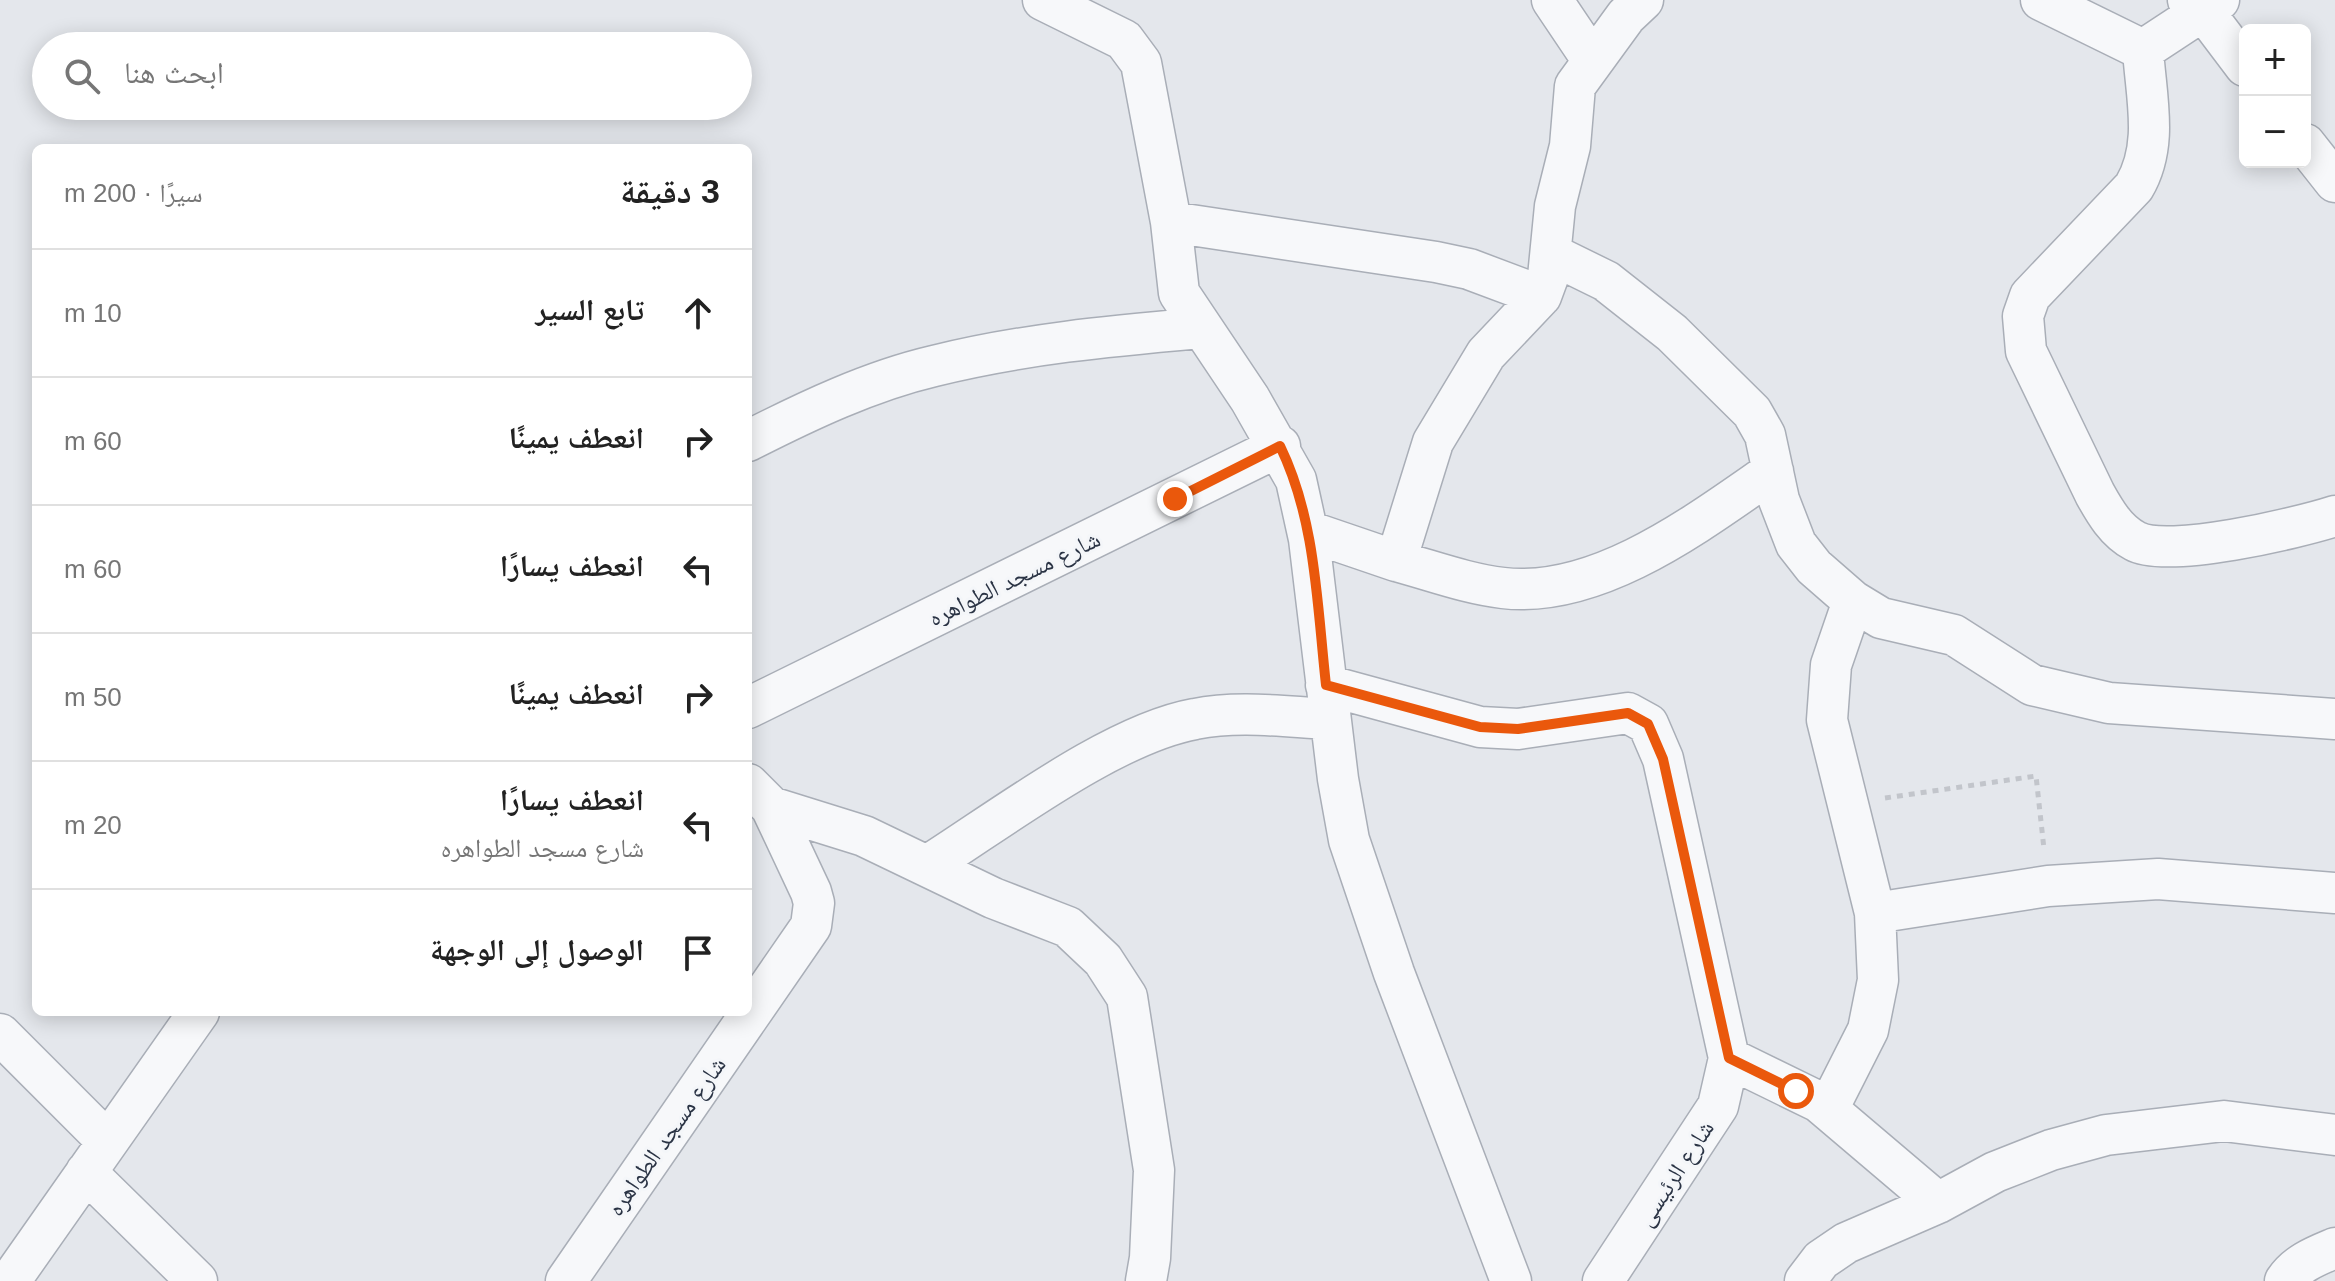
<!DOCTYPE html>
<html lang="ar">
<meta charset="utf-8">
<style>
body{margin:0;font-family:Helvetica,"Noto Naskh Arabic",sans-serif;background:#f2f2f2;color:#222;direction:rtl}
.controls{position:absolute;right:24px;top:24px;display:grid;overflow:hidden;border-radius:12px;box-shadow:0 4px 20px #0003}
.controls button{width:72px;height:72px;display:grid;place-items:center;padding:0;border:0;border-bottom:2px solid #e0e0e0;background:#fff;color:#222;font:40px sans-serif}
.stop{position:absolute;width:24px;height:24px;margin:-18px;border:6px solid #ea580c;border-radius:50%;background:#fff}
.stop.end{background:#ea580c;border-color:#fff;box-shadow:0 2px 8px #0008}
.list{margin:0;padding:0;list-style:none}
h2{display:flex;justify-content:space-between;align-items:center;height:104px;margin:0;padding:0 32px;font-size:34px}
h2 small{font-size:26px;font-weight:400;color:#767676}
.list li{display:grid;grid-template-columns:52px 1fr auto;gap:24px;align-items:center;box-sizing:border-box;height:128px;padding:0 32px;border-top:2px solid #e0e0e0}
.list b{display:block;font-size:30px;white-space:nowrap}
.list p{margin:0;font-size:26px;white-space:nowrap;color:#767676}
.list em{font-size:26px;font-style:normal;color:#767676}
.icon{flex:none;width:44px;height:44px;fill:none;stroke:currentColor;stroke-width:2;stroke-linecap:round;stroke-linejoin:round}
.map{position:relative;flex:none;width:2335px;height:1281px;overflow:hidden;direction:ltr}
.search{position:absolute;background:#fff;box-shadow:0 4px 20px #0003;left:32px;top:32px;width:720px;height:88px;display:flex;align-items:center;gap:20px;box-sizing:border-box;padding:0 28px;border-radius:44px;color:#767676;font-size:30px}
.panel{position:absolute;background:#fff;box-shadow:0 4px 20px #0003;left:32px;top:144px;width:720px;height:872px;border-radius:12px;direction:rtl}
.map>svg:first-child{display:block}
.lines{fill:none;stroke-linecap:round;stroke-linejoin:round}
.minor-casing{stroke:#a9aeb7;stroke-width:43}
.path{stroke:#c2c5cb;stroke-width:5;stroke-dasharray:6 6;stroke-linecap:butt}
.minor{stroke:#f7f8fa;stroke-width:40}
.route{stroke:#ea580c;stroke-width:10}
.labels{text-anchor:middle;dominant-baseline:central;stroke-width:6;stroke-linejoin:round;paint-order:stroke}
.street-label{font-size:24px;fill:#2b3445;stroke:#f4f6f9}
</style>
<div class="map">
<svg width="2335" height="1281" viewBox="0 0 2335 1281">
<rect width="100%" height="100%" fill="#e4e7ec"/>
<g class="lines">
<defs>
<path id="minor" d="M1043,0L1124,40L1141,63L1171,222L1179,293L1250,399L1296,480L1309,539L1338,779L1349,840L1394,973L1511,1281
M1552,0L1593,61
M2041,0L2143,50
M2188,0L2205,13L2245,66
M2143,50C2146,97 2159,145 2134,187L2030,296L2023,316L2026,351L2095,494C2105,512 2116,531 2135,541C2167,559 2298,528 2335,516
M2143,50L2219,0
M2305,144L2335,182
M1171,222L1436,262L1469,269L1541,296L1548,277L1555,206L1570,146L1575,86L1626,16L1643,0
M1551,254L1606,281L1672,333L1752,412L1765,435L1779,500L1796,544L1814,567L1853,601L1881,618L1954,635L2032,685L2109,703L2335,719
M748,441C807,411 870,381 934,366C1022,344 1111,336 1200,328
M1308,531L1396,561L1433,442L1486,354L1541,296
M1396,561C1430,570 1467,584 1503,588C1599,599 1699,522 1773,471
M1853,601L1831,665L1827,720L1875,913L2048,886L2158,879L2335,893
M1326,685L1480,727L1518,729L1628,713L1648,724L1663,759L1729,1058L1718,1106L1603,1281
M748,708L1280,446
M771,807L864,836L993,898L1068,927L1103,960L1127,997L1154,1170L1150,1258L1146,1281
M927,866C1000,820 1112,734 1195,719C1239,710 1286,717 1330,719
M0,1034L107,1141
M1729,1058L1819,1102L1938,1203
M1828,1109L1868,1030L1878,980L1875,913
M86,1172L197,1281
M10,1281L199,1012
M566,1281L811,926L814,903L811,892L771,807L748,784
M1805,1281L1821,1260L1846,1243L1938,1203L1995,1172L2051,1150L2106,1135L2224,1121L2335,1135
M2285,1281C2297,1263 2316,1256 2335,1248"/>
</defs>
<use href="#minor" class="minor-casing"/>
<path class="path" d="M1885,798L2036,776L2044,849"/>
<use href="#minor" class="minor"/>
</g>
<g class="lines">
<path class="route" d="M1175,499L1280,446C1316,520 1317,605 1326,685L1480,727L1518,729L1628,713L1648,724L1663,759L1729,1058L1796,1091"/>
</g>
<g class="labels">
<g class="street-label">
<text transform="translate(1014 578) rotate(-26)">شارع مسجد الطواهره</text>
<text transform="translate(666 1136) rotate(-55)">شارع مسجد الطواهره</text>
<text transform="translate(1675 1173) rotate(-57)">شارع الرئيسى</text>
</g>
</g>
</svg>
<div class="controls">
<button>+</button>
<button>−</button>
</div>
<div class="stop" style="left:1796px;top:1091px"></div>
<div class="stop end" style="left:1175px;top:499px"></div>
<div class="search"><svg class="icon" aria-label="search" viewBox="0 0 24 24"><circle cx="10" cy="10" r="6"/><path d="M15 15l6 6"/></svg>ابحث هنا</div>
<section class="panel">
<h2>3 دقيقة<small>سيرًا · 200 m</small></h2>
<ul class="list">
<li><svg class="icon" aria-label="ahead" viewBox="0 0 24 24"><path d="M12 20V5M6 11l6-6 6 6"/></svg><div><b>تابع السير</b></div><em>10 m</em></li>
<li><svg class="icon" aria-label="right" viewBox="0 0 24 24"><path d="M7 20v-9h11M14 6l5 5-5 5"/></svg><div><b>انعطف يمينًا</b></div><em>60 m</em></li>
<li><svg class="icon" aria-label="left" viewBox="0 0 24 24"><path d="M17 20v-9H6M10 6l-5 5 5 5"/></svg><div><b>انعطف يسارًا</b></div><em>60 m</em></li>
<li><svg class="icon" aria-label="right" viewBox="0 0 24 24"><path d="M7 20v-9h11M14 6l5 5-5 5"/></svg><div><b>انعطف يمينًا</b></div><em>50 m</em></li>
<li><svg class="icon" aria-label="left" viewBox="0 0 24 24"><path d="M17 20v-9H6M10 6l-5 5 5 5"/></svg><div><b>انعطف يسارًا</b><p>شارع مسجد الطواهره</p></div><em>20 m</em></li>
<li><svg class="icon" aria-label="arrive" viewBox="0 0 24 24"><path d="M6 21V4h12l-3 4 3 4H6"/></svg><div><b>الوصول إلى الوجهة</b></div></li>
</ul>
</section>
</div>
